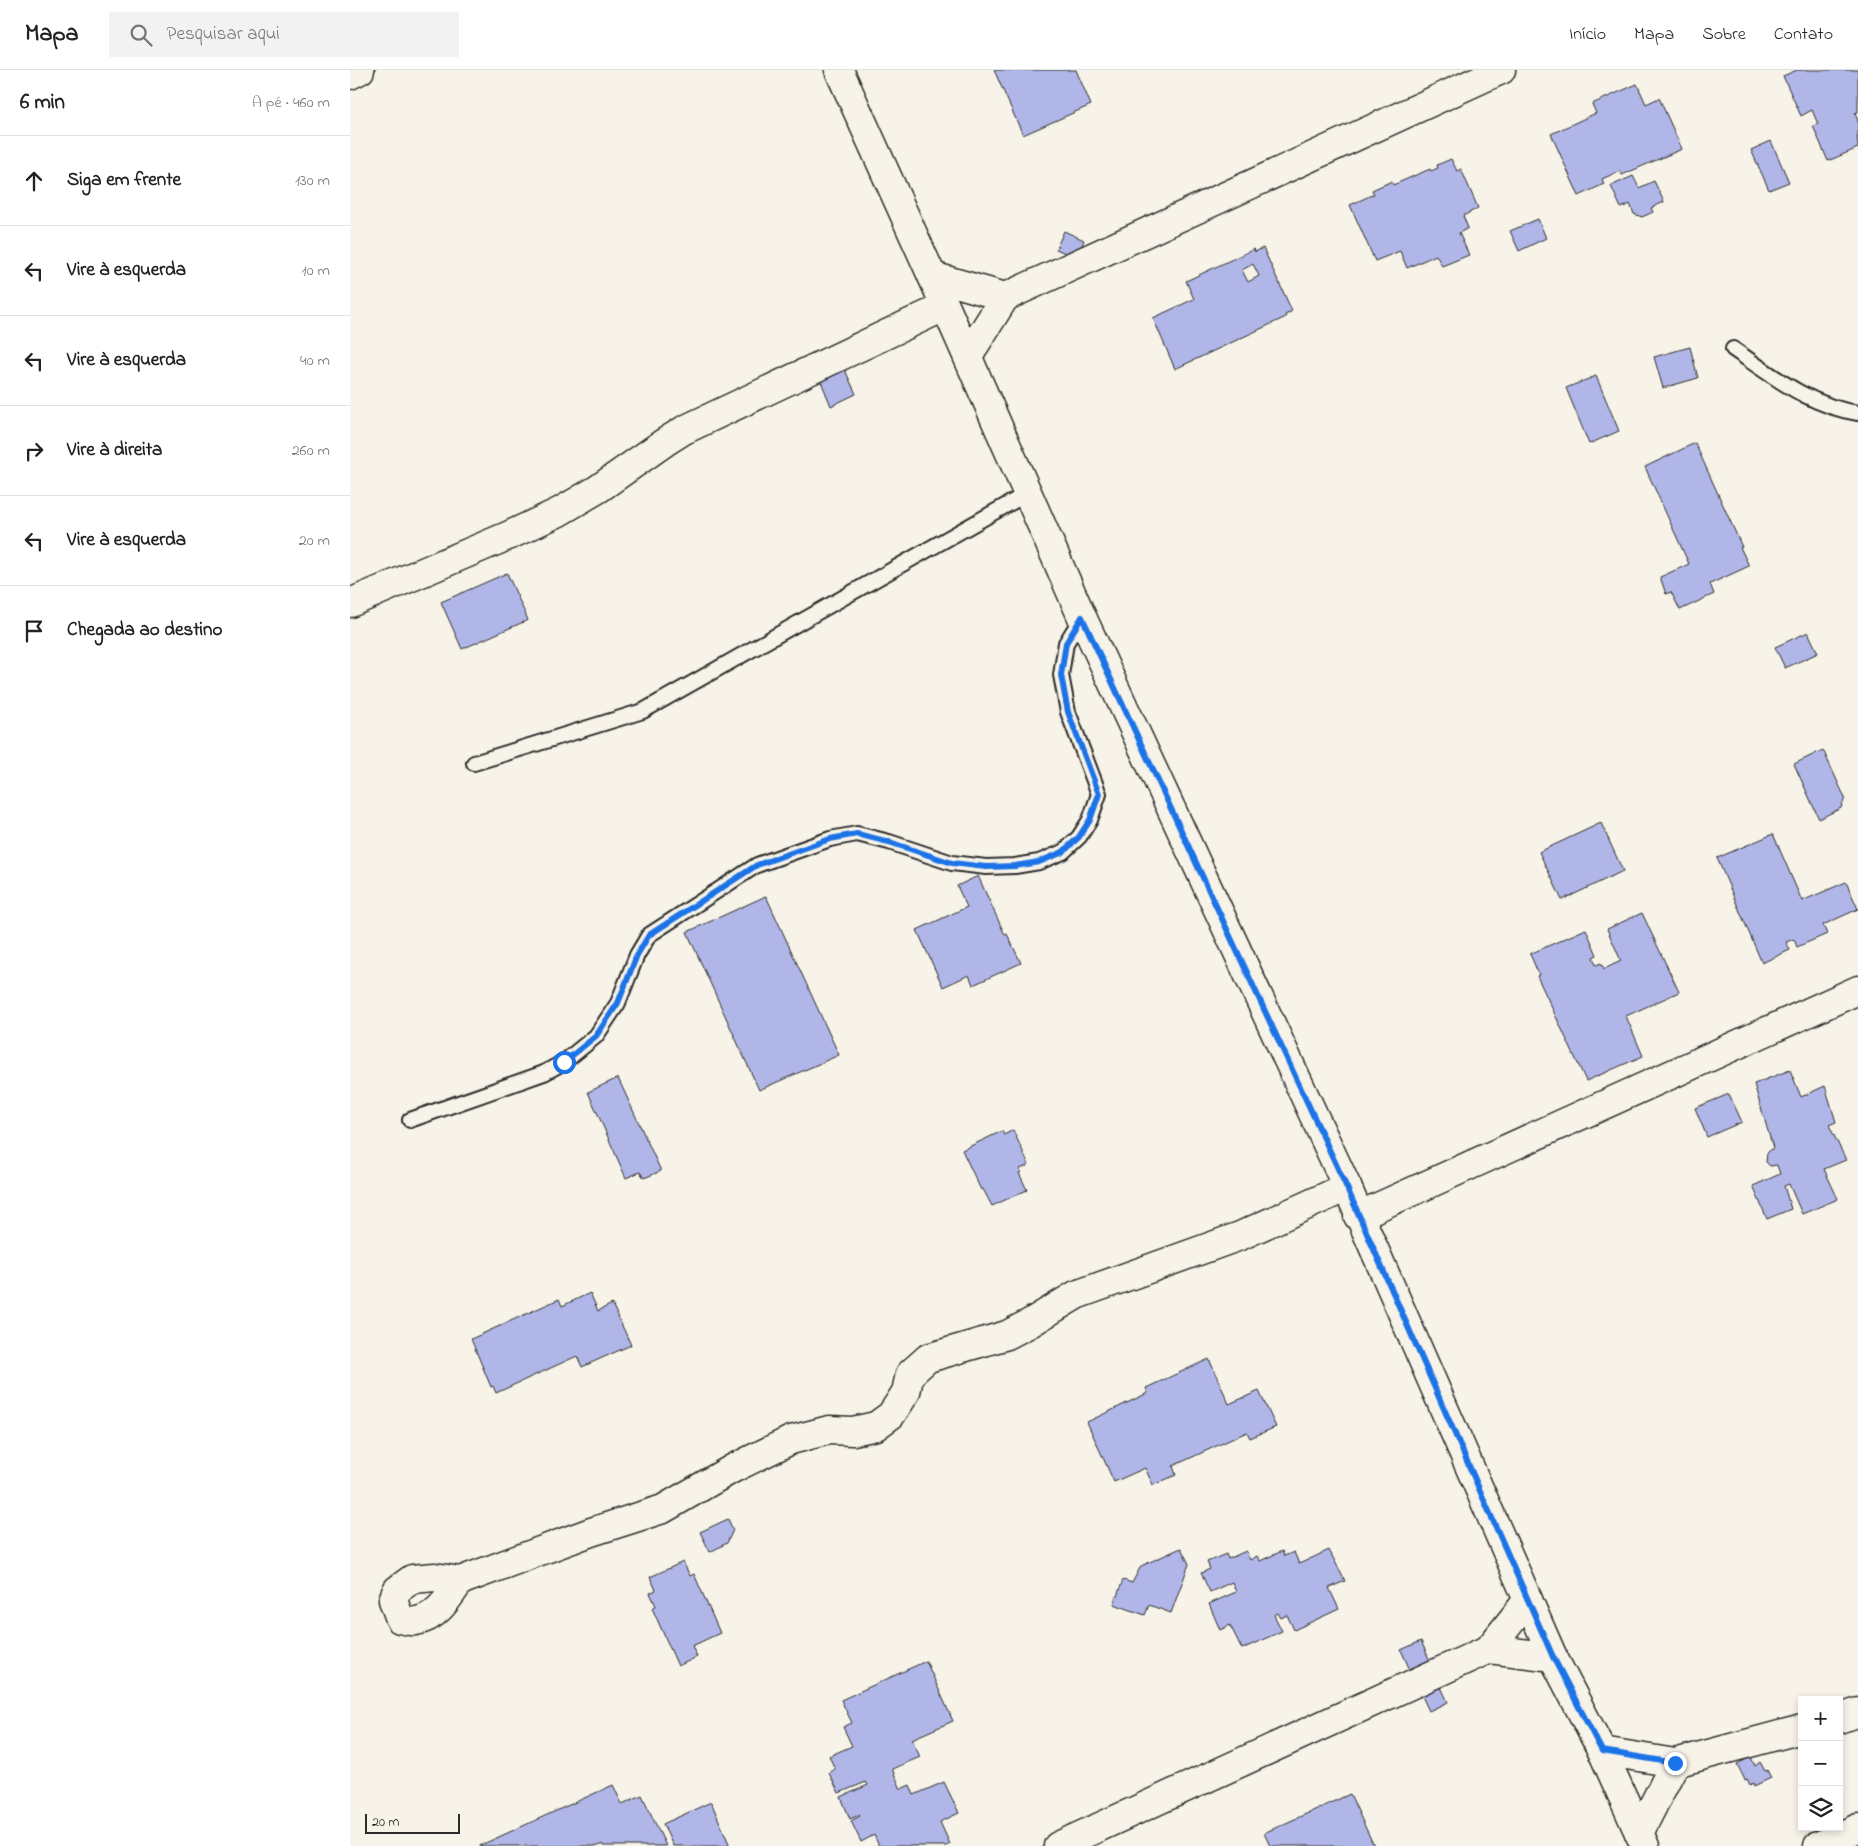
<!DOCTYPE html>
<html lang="pt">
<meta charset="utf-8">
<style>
body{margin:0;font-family:"Indie Flower",sans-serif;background:#f2f2f2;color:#222}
.controls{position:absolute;right:15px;bottom:15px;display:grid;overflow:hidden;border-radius:0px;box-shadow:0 2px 8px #0003}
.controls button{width:45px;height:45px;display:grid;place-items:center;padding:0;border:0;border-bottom:1px solid #e0e0e0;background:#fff;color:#222;font:25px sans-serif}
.scale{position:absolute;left:15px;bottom:12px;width:95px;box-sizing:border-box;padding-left:5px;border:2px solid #2b2b2b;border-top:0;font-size:14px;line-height:18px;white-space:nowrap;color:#2b2b2b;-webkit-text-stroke:4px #f7f3e8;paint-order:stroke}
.stop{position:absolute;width:15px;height:15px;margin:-11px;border:4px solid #1a73e8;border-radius:50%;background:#fff}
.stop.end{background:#1a73e8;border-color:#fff;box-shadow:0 1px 5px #0008}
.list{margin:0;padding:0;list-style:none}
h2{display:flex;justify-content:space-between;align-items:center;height:65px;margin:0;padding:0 20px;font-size:21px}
h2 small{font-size:16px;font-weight:400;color:#767676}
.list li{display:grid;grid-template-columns:32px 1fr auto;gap:15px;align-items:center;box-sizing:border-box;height:90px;padding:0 20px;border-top:1px solid #e0e0e0}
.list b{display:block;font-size:19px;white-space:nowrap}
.list em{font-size:16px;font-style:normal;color:#767676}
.icon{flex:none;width:28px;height:28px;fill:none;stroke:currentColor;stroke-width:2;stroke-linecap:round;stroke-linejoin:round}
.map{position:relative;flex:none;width:1508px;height:1776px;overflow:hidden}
header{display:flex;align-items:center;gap:30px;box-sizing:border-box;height:70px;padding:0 25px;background:#fff;border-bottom:1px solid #e0e0e0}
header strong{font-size:24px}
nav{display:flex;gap:28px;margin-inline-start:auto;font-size:18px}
.search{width:350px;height:45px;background:#f2f2f2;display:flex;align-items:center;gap:12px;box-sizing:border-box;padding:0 18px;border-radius:0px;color:#767676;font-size:19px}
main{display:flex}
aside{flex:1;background:#fff}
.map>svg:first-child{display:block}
.building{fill:#b0b7e8;stroke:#2b2b2b;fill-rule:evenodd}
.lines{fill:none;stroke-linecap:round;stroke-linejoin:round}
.lane-casing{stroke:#2b2b2b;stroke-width:18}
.street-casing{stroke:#2b2b2b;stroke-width:31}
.secondary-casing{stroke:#2b2b2b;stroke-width:31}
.lane{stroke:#f7f3e8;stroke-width:14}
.street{stroke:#f7f3e8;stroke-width:28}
.secondary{stroke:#f7f3e8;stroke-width:28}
.route{stroke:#1a73e8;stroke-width:6}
</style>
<header>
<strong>Mapa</strong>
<div class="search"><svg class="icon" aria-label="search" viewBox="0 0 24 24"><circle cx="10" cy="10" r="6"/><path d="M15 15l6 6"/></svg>Pesquisar aqui</div>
<nav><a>Início</a><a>Mapa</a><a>Sobre</a><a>Contato</a></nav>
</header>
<main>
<aside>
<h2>6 min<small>A pé · 460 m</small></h2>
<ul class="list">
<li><svg class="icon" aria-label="ahead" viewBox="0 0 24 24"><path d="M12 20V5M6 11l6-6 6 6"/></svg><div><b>Siga em frente</b></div><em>130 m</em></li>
<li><svg class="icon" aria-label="left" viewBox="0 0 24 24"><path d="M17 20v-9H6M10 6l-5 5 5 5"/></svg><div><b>Vire à esquerda</b></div><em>10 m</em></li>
<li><svg class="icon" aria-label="left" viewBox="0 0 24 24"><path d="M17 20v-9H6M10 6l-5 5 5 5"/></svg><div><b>Vire à esquerda</b></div><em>40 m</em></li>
<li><svg class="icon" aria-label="right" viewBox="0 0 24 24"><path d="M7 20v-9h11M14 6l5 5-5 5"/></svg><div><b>Vire à direita</b></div><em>260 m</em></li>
<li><svg class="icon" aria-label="left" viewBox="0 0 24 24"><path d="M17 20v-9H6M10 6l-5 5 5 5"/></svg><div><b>Vire à esquerda</b></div><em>20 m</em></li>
<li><svg class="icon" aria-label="arrive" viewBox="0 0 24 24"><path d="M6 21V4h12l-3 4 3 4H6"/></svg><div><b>Chegada ao destino</b></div></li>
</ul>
</aside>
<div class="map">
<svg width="1508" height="1776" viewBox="0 0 1508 1776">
<rect width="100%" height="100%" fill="#f7f3e8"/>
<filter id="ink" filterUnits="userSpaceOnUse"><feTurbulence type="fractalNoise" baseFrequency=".02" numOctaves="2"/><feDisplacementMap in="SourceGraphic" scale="10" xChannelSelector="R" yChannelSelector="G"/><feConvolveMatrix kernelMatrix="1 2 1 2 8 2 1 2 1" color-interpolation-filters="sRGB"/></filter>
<g filter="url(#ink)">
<path class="building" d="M644,0H726L741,35L673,65Z
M1447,0H1508V42L1505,43L1508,51V67H1507L1508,78L1478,91L1463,56L1468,54L1462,40L1451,46L1433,6Z
M1287,14L1296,34L1309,28L1332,79L1272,105L1270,101L1252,109L1254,114L1229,126L1201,64L1246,43L1242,34Z
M1421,71L1439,112L1419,120L1401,80Z
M1101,89L1107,101L1111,99L1128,138L1113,146L1118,158L1109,163L1119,185L1092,196L1086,185L1057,198L1050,181L1025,191L1000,135L1024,124L1022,120L1042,111L1043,115L1080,99L1081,101L1088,98L1087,95Z
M1283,106L1289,118L1304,111L1314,132L1301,138L1303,142L1292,147L1284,144L1280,134L1271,138L1261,116Z
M1188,149L1196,168L1169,181L1160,161Z
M714,161L734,170L727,188L706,179Z
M913,178L942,241L935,245L936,247L825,299L803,248L844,229L836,211L904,179L905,182ZM903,194L909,206L898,212L892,200Z
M1340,277L1348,308L1313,318L1304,287Z
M494,298L506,324L481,336L470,309Z
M1246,306L1269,361L1239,374L1216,318Z
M1345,373L1392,477H1390L1399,496L1360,514L1364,524L1330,540L1321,522L1316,524L1310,507L1339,494L1295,397Z
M157,503L178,550L112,579L91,532Z
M1458,562L1468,583L1435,598L1425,577Z
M1473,680L1495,728L1491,738L1469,749L1444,694Z
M1251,753L1273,801L1212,830L1189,782Z
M1423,764L1452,831L1496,812L1508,839L1473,855L1477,864L1447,877L1444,869L1436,872L1440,880L1412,893L1367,788Z
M628,806L655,865L657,864L671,893L623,915L619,905L593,917L567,860L617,837L607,816Z
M416,826L489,985L409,1020L337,862Z
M1292,843L1329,922L1276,946L1293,986L1236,1011L1187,906L1189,905L1180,884L1236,859L1247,885L1243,887L1246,895L1251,893L1254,899L1271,891L1257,859Z
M1440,1000L1451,1027L1475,1016L1486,1052L1479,1055L1496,1090L1474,1099L1488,1129L1452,1144L1439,1114L1434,1116L1441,1139L1417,1149L1403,1116L1430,1104L1427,1095L1420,1096L1416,1092L1417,1083L1423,1078L1404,1014Z
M268,1008L311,1101L294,1108L290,1102L276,1108L238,1022Z
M1379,1024L1392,1052L1357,1067L1345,1038Z
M663,1060L679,1095L670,1099L671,1102L669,1103L677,1120L642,1136L633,1119L631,1120L612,1080L652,1061L654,1065Z
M240,1223L248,1241L262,1234L281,1275L232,1297L227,1286L146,1323L143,1316L141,1317L121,1269L209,1229L212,1236Z
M859,1289L879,1334L909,1321L926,1357L900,1368L897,1362L823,1396L826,1405L803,1415L795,1398L764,1412L737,1352L798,1323L796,1318Z
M378,1449L383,1460L377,1473L360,1482L350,1462Z
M831,1478L839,1494L821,1543L799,1535L795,1545L764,1534L773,1510L782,1513L791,1496Z
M979,1480L995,1511L979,1518L989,1539L944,1560L937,1545L931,1548L928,1543L924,1545L932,1561L892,1579L880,1555L870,1560L859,1534L886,1522L882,1512L860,1522L851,1503L860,1499L857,1492L876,1484L878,1489L896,1481L900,1490L907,1486L910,1491L932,1481L934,1486L944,1482L949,1494Z
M333,1492L340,1506L344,1504L370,1563L342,1576L347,1587L328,1596L302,1538L306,1536L300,1523L306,1520L300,1507Z
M1071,1571L1080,1591L1060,1600L1051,1580Z
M576,1591L603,1651L562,1669L570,1687L542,1699L551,1719L560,1715L564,1725L594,1712L609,1743L590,1752L600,1774L596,1776H529L524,1765L511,1772L501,1751L510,1746L509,1745L500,1749L491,1727L518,1715L516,1712L489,1723L479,1703L485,1699L479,1686L502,1676L493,1657L502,1653L491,1630Z
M1089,1613L1098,1632L1079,1641L1070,1622Z
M1401,1687L1405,1696L1410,1692L1415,1701L1417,1700L1421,1708L1404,1716L1403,1713L1400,1715L1397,1709L1395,1710L1387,1694Z
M263,1715L272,1734L292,1725L316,1776H253L252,1774L248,1776H129Z
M1000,1724L1024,1776H920L914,1763Z
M361,1732L380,1776H323L313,1754Z"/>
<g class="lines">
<defs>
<path id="lane" d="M1383,279C1423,306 1460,336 1508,343
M124,693L293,641L678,423
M60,1050L194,1003L214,992L246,966L268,933L287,885L299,865L407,795L480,769L507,764L539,772L602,793L636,797L665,796L689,792L713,782L729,767L740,750L749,724L718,642L711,605L716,573L732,547"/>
<path id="street" d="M0,5L10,0
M582,206L655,227
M618,286L655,227L1151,0
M0,533L160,465L209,442L248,419L315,372L334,360L594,237
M1008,1146L1508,920
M110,1511C99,1527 87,1548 66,1551C61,1552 55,1550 50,1549L43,1530L47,1520L62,1509L85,1507L110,1511L241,1462L313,1439L382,1399L441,1370L479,1360L503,1361L526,1356L541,1345L549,1333L556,1322L560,1304L578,1288L657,1265L680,1253L726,1225L890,1166L997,1117
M1139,1579L1203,1587
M1489,1649L1508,1642
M1252,1681L1325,1693L1452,1659
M1289,1763L1325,1693
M708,1776L1139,1579L1178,1530"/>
<path id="secondary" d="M489,0L582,206L732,547L997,1117L1203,1587L1252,1681L1295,1776
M1468,1776L1508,1758"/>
</defs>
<use href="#lane" class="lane-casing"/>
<use href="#street" class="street-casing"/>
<use href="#secondary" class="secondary-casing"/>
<use href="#lane" class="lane"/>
<use href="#street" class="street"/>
<use href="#secondary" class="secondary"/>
</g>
</g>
<g class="lines" filter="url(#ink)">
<path class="route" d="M214,992L246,966L268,933L287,885L299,865L407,795L480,769L507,764L539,772L602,793L636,797L665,796L689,792L713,782L729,767L740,750L749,724L718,642L711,605L716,573L732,547L997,1118L1203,1587L1252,1681L1325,1693"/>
</g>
</svg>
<div class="controls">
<button>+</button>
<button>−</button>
<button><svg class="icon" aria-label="layers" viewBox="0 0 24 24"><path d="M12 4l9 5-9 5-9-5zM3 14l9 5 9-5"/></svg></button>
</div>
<div class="scale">20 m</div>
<div class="stop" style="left:214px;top:992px"></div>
<div class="stop end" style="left:1325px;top:1693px"></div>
</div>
</main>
